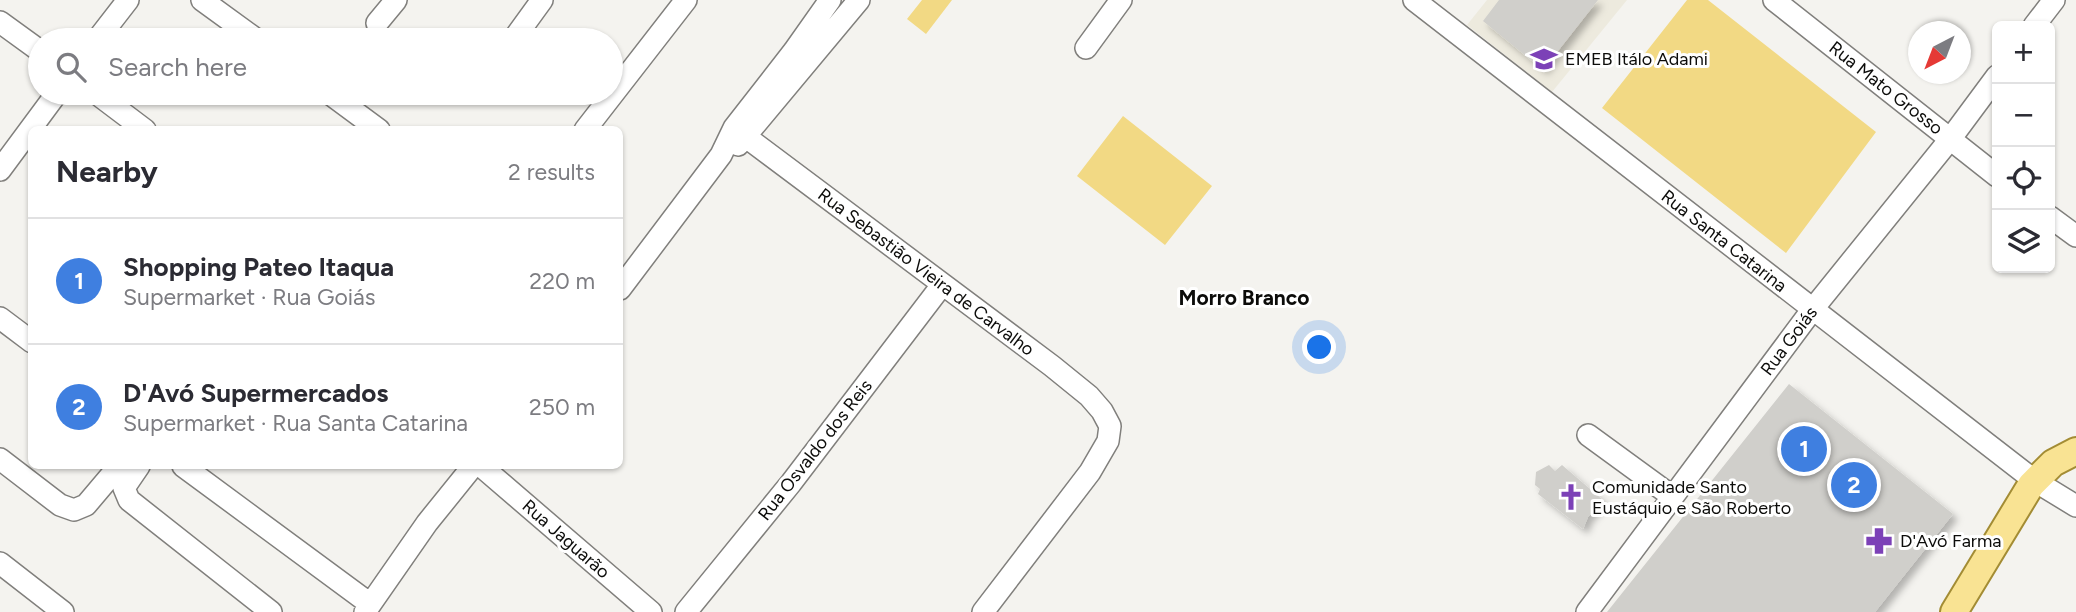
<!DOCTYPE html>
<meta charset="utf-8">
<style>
body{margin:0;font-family:Figtree,sans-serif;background:#f2f2f3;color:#2b2b33}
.controls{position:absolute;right:21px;top:21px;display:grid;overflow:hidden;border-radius:10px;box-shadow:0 2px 5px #0004}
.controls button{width:63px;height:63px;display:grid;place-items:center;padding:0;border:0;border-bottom:2px solid #e1e1e2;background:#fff;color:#2b2b33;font:35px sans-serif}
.compass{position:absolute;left:1908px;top:21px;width:63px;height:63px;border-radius:50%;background:#fff;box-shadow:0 2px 5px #0004;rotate:222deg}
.you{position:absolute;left:1320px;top:348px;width:24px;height:24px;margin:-18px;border:5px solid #fff;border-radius:50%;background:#1a73e8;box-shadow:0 0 0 10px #1a73e833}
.badge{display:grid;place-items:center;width:46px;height:46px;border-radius:50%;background:#db2777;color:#fff;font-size:23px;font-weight:700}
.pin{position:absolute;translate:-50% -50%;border:4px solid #fff;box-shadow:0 2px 7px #0006}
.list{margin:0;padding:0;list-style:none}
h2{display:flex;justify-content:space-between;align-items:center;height:91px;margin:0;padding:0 28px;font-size:30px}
h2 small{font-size:23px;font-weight:400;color:#7c7c81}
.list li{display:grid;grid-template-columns:46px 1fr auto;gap:21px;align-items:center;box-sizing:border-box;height:126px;padding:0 28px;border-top:2px solid #e1e1e2}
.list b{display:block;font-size:26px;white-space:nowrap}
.list p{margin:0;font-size:23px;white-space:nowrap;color:#7c7c81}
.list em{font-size:23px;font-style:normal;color:#7c7c81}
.icon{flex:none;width:38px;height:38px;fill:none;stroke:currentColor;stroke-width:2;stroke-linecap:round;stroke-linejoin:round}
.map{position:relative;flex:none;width:2076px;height:612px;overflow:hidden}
.search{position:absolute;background:#fff;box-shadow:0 2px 5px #0004;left:28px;top:28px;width:595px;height:77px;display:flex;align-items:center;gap:18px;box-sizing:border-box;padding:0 24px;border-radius:38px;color:#7c7c81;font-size:26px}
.panel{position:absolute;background:#fff;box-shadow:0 2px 5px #0004;left:28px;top:126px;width:595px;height:343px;border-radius:10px}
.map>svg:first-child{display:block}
.built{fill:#edeade}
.garden{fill:#f2d984}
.building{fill:#d0cfcb;filter:url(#shadow)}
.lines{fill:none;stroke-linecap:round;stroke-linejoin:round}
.minor-casing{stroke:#807f7c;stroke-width:24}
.major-casing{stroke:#a38c34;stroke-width:30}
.minor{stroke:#fff;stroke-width:21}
.major{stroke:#f9e393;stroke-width:26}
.labels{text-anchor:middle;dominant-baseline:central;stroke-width:6;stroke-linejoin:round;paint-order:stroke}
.poi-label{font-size:18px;fill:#0c0c0a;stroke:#fff;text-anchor:start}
.street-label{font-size:18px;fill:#0c0c0a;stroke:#fff}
.quarter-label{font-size:21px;font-weight:bold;fill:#0c0c0a;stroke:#fff}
</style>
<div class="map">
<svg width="2076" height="612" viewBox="0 0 2076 612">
<defs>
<filter id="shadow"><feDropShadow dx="5" dy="5" stdDeviation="3.5" flood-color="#0004"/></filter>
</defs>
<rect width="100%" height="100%" fill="#f4f3ef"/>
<path class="built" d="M1487,0H1627L1552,92L1467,25Z"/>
<path class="garden" d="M922,0H952L926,34L907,19Z
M1687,0H1708L1876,132L1786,253L1602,108Z
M1123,116L1212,186L1165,245L1077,176Z"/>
<path class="building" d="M1499,0H1598L1543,70L1483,21Z
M1789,384L1953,514L1875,612H1607Z
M1549,465L1555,471L1562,465L1604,501L1588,517L1583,529L1538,494L1540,489L1535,485L1536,472Z"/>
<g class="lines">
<defs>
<path id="minor" d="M202,0L257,40
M1414,0L2035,481L2076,506
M1774,0L1997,176
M0,22L40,51
M377,23L396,0
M2034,26L2054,0
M97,40L128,0
M513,40L542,0
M1086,48L1121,0
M96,93L145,130
M329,93L379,130
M734,128L1052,366L1089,396L1102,411L1110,426L1108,441L1090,472L983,612
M585,130L686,0
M738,145L859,0
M0,170L57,93
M2050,217L2076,236
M620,289L721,155L734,128L794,51L830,0
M0,318L32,342
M1588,435L1673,497
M0,459L60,505L74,510L86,505L119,466
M139,466L124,488L129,500L271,612
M183,466L370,604
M481,466L651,612
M0,563L63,612
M365,612L427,523L473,466
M686,612L791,483L942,285
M1587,612L1812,310L1951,138L1997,76"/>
<path id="major" d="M1954,612L2031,485L2053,463L2076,451"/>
</defs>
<use href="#minor" class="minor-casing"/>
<use href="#major" class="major-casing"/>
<use href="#minor" class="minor"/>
<use href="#major" class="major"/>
</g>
<defs>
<symbol id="school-bare" viewBox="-9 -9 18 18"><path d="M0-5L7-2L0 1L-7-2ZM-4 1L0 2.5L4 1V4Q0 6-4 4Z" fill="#7c41b7" stroke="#fff" stroke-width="2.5" paint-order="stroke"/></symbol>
<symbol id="church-bare" viewBox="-9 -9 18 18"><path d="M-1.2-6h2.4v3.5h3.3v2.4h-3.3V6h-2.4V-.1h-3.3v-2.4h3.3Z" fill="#7c41b7" stroke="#fff" stroke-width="2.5" paint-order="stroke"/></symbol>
<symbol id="pharmacy-bare" viewBox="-9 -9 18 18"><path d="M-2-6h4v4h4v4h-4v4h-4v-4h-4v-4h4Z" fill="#7c41b7" stroke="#fff" stroke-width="2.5" paint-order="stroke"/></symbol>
</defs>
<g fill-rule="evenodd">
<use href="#school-bare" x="1525" y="40" width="38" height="38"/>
<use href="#church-bare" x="1552" y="478" width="38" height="38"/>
<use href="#pharmacy-bare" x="1860" y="522" width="38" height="38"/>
</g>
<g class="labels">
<g class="poi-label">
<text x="1565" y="59">EMEB Itálo Adami</text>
<text x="1592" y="487">Comunidade Santo<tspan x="1592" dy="21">Eustáquio e São Roberto</tspan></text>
<text x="1900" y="541">D'Avó Farma</text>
</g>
<g class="street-label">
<text transform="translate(1886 88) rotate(38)">Rua Mato Grosso</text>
<text transform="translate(1724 241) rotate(38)">Rua Santa Catarina</text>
<text transform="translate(926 272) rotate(37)">Rua Sebastião Vieira de Carvalho</text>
<text transform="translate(1789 341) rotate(-53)">Rua Goiás</text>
<text transform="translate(815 450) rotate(-52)">Rua Osvaldo dos Reis</text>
<text transform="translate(566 539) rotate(41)">Rua Jaguarão</text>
</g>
<g class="quarter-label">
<text x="1244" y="297">Morro Branco</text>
</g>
</g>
</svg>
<div class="controls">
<button>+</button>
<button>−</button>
<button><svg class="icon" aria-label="locate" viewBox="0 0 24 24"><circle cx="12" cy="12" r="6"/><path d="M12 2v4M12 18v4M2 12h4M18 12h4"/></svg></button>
<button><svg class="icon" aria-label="layers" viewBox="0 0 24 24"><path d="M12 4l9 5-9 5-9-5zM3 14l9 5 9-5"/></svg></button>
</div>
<svg class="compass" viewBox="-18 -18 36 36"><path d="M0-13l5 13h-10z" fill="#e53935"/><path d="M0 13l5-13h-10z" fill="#7c7c81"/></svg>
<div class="you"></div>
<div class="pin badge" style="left:1804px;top:449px;background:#3f7fe0">1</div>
<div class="pin badge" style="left:1854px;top:485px;background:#3f7fe0">2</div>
<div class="search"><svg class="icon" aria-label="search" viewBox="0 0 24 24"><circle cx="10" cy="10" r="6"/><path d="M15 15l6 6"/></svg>Search here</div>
<section class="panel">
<h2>Nearby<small>2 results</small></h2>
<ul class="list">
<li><span class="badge" style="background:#3f7fe0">1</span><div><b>Shopping Pateo Itaqua</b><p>Supermarket · Rua Goiás</p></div><em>220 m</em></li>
<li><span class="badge" style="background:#3f7fe0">2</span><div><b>D'Avó Supermercados</b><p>Supermarket · Rua Santa Catarina</p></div><em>250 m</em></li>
</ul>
</section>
</div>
